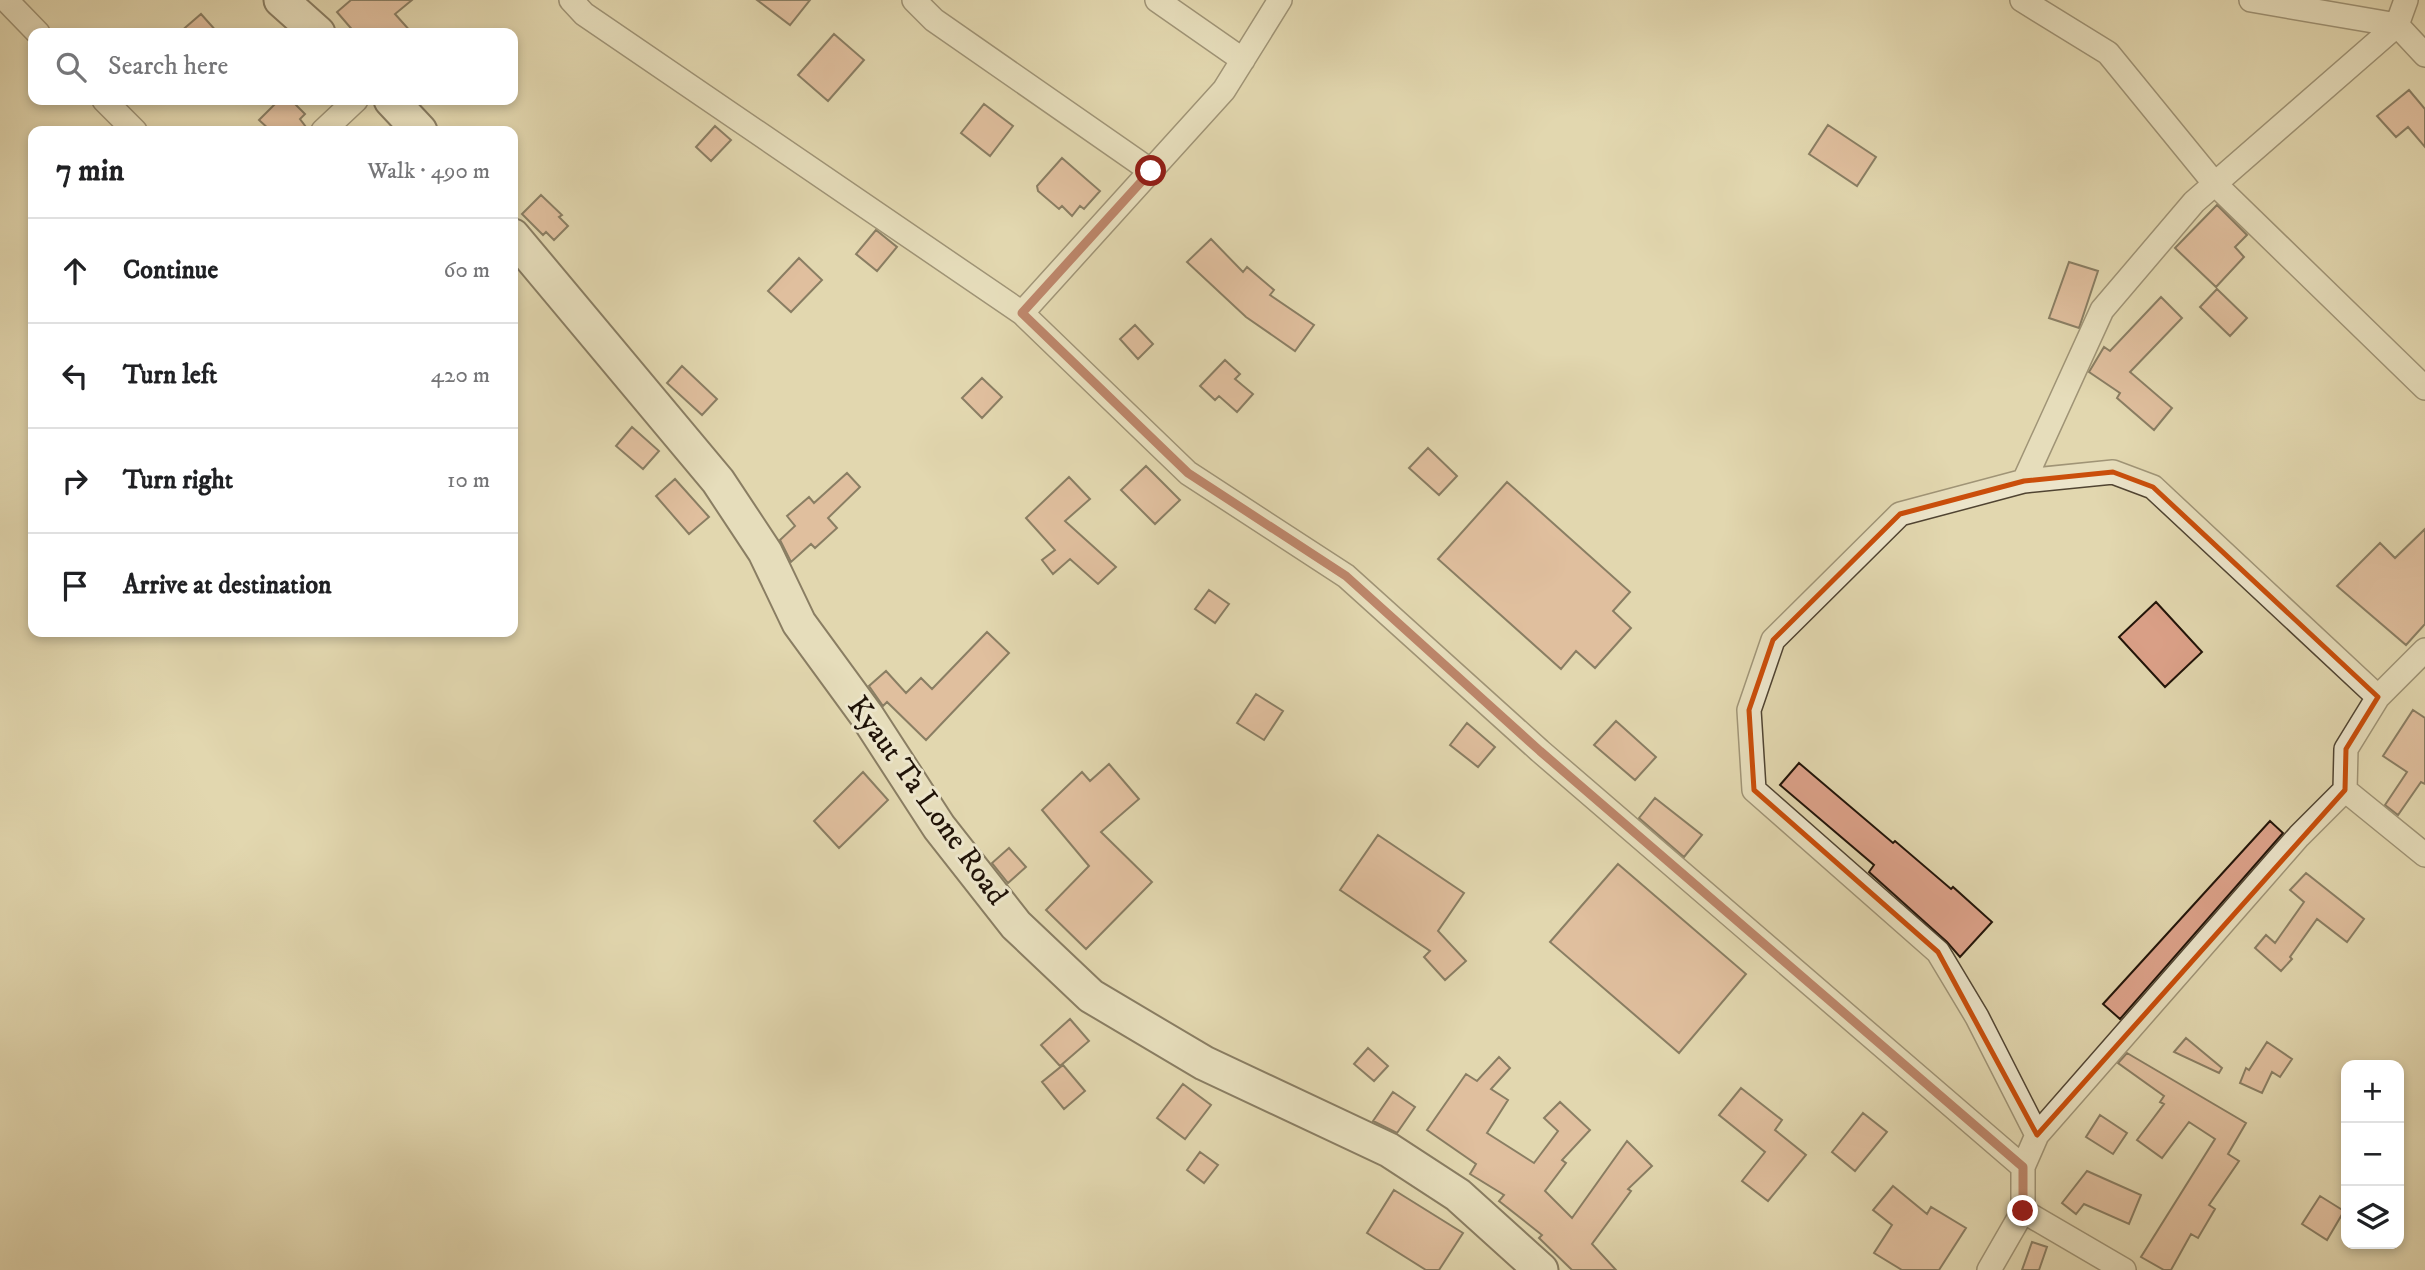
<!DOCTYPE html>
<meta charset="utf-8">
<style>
body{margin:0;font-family:"IM FELL DW Pica",serif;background:#f6f6f6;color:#202124}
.controls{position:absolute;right:21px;bottom:21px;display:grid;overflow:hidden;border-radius:14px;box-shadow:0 4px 10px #0003}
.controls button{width:63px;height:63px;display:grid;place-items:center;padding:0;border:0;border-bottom:2px solid #e0e0e0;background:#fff;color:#202124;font:35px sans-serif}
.stop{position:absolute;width:21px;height:21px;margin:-16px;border:5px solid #8f2418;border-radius:50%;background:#fff}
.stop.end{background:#8f2418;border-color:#fff;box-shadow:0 2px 7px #0008}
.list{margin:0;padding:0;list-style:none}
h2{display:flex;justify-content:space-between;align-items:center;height:91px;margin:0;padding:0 28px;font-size:30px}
h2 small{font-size:23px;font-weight:400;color:#757577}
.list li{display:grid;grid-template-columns:46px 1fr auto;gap:21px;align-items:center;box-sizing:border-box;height:105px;padding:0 28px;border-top:2px solid #e0e0e0}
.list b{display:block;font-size:26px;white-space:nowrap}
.list em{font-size:23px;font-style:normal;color:#757577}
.icon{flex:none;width:38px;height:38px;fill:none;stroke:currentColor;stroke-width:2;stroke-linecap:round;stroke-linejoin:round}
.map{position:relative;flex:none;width:2425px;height:1270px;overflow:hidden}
.search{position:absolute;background:#fff;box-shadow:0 4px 10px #0003;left:28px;top:28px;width:490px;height:77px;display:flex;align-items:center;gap:18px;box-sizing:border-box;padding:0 24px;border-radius:14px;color:#757577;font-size:26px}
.panel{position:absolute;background:#fff;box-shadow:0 4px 10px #0003;left:28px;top:126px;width:490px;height:511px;border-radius:14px}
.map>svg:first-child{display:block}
.building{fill:#dda28a;stroke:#201308;stroke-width:2}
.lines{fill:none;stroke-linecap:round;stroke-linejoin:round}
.street-casing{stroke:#504432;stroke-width:26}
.secondary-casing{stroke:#201308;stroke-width:37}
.street{stroke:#ece5cb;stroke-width:23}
.secondary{stroke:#ece5cb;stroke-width:33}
.route{stroke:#8f2418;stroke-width:9}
.marked{fill:none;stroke:#ca4e0b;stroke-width:5;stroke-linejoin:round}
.labels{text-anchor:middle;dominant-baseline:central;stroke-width:6;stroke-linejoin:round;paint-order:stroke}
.street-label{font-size:30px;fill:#201308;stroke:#ece5cb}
</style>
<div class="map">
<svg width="2425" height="1270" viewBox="0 0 2425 1270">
<rect width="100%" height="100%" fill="#e2d7af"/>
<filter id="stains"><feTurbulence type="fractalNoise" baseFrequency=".00286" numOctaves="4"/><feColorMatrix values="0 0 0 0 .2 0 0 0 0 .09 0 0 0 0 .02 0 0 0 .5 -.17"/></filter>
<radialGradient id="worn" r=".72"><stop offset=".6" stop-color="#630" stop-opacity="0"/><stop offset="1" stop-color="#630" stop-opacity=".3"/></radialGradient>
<path class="building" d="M351,0H412L395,14L412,33H355L337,12Z
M757,0H810L790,25Z
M201,14L218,33H179Z
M834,34L864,60L828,101L798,75Z
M2409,90L2425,109V147L2408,127L2396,137L2377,116Z
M279,100H291L305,114L300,119L309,131H271L259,120Z
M984,104L1013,126L990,156L961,133Z
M1828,125L1876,157L1857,186L1809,154Z
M715,126L731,140L711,161L696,147Z
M1062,158L1100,191L1084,209L1080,206L1072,216L1062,206L1059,209L1038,191L1037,186Z
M541,195L562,215L559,217L568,226L554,240L546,232L543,235L522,214Z
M2217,205L2247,235L2235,247L2244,257L2216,287L2175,248Z
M876,230L897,247L877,271L856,254Z
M1211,239L1243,272L1247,267L1274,290L1270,295L1314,325L1295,351L1246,317L1187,262Z
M799,258L822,280L791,312L768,291Z
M2069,262L2098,271L2079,328L2049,318Z
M2217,289L2247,318L2230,336L2200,307Z
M2161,297L2182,318L2130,372L2172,408L2154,430L2117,398L2120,393L2089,372L2104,347L2110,351Z
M1135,325L1153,344L1138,359L1120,339Z
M1225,360L1240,374L1235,379L1253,394L1237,412L1219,396L1215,400L1200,386Z
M682,366L717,399L702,415L667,383Z
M982,378L1002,397L982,418L962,398Z
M632,427L659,451L643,469L616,446Z
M1428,448L1457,476L1439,495L1409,468Z
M1146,466L1180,500L1155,524L1121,490Z
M847,473L860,487L828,518L837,528L815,548L811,544L791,562L780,540L795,526L787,516L809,497L814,503Z
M1069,477L1090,499L1065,521L1116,567L1098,584L1070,559L1053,574L1042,560L1055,550L1026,518Z
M675,479L709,517L689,534L656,496Z
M1507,482L1630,592L1613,611L1631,628L1595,668L1576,651L1561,669L1438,559Z
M2425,529V624L2406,645L2337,586L2380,543L2395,558Z
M1209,590L1229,604L1215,623L1195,609Z
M2156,602L2202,652L2165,687L2119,637Z
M987,632L1009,653L926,740L887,702L883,706L869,686L886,671L906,693L921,678L932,689Z
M1256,694L1283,711L1264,740L1237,723Z
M2413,710L2425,718V784L2421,782L2398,815L2385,805L2407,772L2383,756Z
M1616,721L1656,757L1635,780L1594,745Z
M1467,723L1495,747L1478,767L1450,745Z
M1799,763L1893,843L1895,841L1951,889L1953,887L1992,922L1960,957L1947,942L1869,872L1874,865L1780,785Z
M1109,764L1139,799L1101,832L1152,882L1086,949L1046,910L1089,866L1042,810L1082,772L1090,781Z
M863,772L888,800L839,848L814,821Z
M1655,798L1702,835L1684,857L1639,818Z
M2270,821L2283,833L2120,1019L2103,1004Z
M1378,835L1464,893L1438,931L1466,961L1445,980L1424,957L1430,951L1340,890Z
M1009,848L1026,867L1008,883L992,863Z
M1618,864L1746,974L1679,1053L1550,942Z
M2306,873L2364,919L2347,942L2317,919L2290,957L2292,959L2281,971L2255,948L2266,935L2275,943L2304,902L2290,890Z
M1070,1019L1089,1041L1060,1066L1041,1045Z
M2186,1038L2222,1068L2219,1073L2174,1052Z
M2267,1042L2292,1059L2280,1077L2272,1072L2262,1093L2240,1083L2246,1068L2249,1070Z
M1368,1048L1388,1066L1374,1081L1354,1064Z
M2127,1053L2246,1123L2228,1154L2239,1161L2209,1205L2215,1209L2198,1238L2191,1234L2171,1270H2164L2141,1257L2215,1139L2189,1122L2162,1158L2137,1140L2164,1104L2160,1102L2164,1096L2118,1063Z
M1499,1057L1510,1068L1491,1089L1508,1100L1487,1133L1534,1163L1558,1131L1544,1118L1560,1102L1590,1130L1562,1160L1566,1163L1545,1191L1572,1218L1627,1141L1652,1166L1628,1189L1631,1191L1592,1244L1616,1270H1572L1539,1238L1542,1235L1499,1201L1504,1195L1470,1174L1476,1164L1427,1130L1466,1074L1477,1081Z
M1063,1065L1085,1091L1064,1109L1042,1082Z
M1183,1084L1211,1105L1185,1139L1157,1118Z
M1741,1088L1782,1120L1775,1130L1806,1155L1768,1201L1742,1181L1765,1152L1719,1115Z
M1393,1092L1415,1107L1397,1133L1373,1121Z
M1863,1113L1887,1132L1855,1171L1832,1152Z
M2100,1115L2127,1133L2113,1154L2086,1137Z
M1200,1152L1218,1165L1204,1183L1187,1170Z
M2087,1171L2141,1195L2129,1224L2084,1204L2076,1214L2062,1203Z
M1893,1186L1927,1214L1931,1207L1966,1228L1939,1270H1902L1874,1253L1892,1225L1873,1210Z
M1394,1190L1463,1233L1439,1270H1426L1367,1233Z
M2320,1196L2344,1211L2327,1240L2302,1224Z
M2032,1242L2047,1247L2039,1270H2022Z"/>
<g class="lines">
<defs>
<path id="street" d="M6,0L38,33
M571,0L584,14L1022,313L1188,473L1346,576L1540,751L2023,1167
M914,0L934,20L1151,171
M1157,0L1243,60
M2022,0L2108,53L2215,184L2425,388
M2251,0L2397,25L2425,55
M104,100L135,131
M323,131L356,100
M1022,313L1224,90L1280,0
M2024,481L2102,310L2194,202L2397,25L2406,0
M2345,790L2425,855
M2037,1135L1977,1017L1938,952L1754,790L1749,710L1773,640L1900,514L2024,481L2113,472L2153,487L2378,697
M2023,1211V1167L2037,1135L2299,836L2345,790L2346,749L2378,697L2425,650
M1989,1270L2023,1211L2124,1270"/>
<path id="secondary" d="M281,0L318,33
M391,100L420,131
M513,236L718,481L765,552L799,623L867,716L939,827L1016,925L1091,996L1204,1063L1389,1150L1458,1195L1541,1270"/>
</defs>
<use href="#street" class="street-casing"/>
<use href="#secondary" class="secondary-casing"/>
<use href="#street" class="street"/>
<use href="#secondary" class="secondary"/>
</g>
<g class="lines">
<path class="route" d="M1151,171L1022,313L1188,473L1346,576L1540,751L2023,1167V1211"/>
</g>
<path d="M0 0H2425V1270H0ZM2113,472L2153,487L2378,697L2346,749L2345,790L2037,1135L1938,952L1754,790L1749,710L1773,640L1900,514L2024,481Z" fill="#e2d7af" fill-opacity=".55" fill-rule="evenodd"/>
<path class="marked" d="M2113,472L2153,487L2378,697L2346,749L2345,790L2037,1135L1938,952L1754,790L1749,710L1773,640L1900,514L2024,481Z"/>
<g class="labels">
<g class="street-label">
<text transform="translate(927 801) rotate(54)">Kyaut Ta Lone Road</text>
</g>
</g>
<rect width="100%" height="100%" filter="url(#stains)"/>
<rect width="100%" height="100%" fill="url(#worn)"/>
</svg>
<div class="controls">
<button>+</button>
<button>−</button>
<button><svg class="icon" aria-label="layers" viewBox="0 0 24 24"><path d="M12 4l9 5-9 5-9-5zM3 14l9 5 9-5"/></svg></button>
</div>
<div class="stop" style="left:1151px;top:171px"></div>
<div class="stop end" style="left:2023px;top:1211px"></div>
<div class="search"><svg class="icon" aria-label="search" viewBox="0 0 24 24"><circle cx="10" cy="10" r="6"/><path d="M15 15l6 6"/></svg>Search here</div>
<section class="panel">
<h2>7 min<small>Walk · 490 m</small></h2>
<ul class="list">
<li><svg class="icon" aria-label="ahead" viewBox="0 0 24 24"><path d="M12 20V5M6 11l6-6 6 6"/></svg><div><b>Continue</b></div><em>60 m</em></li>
<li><svg class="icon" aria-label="left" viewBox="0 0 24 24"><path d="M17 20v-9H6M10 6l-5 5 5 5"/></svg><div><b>Turn left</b></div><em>420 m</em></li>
<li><svg class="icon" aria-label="right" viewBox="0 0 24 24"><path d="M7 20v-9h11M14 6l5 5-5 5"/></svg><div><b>Turn right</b></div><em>10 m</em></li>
<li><svg class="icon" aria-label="arrive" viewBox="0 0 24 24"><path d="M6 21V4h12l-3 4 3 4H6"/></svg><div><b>Arrive at destination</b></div></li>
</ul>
</section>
</div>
